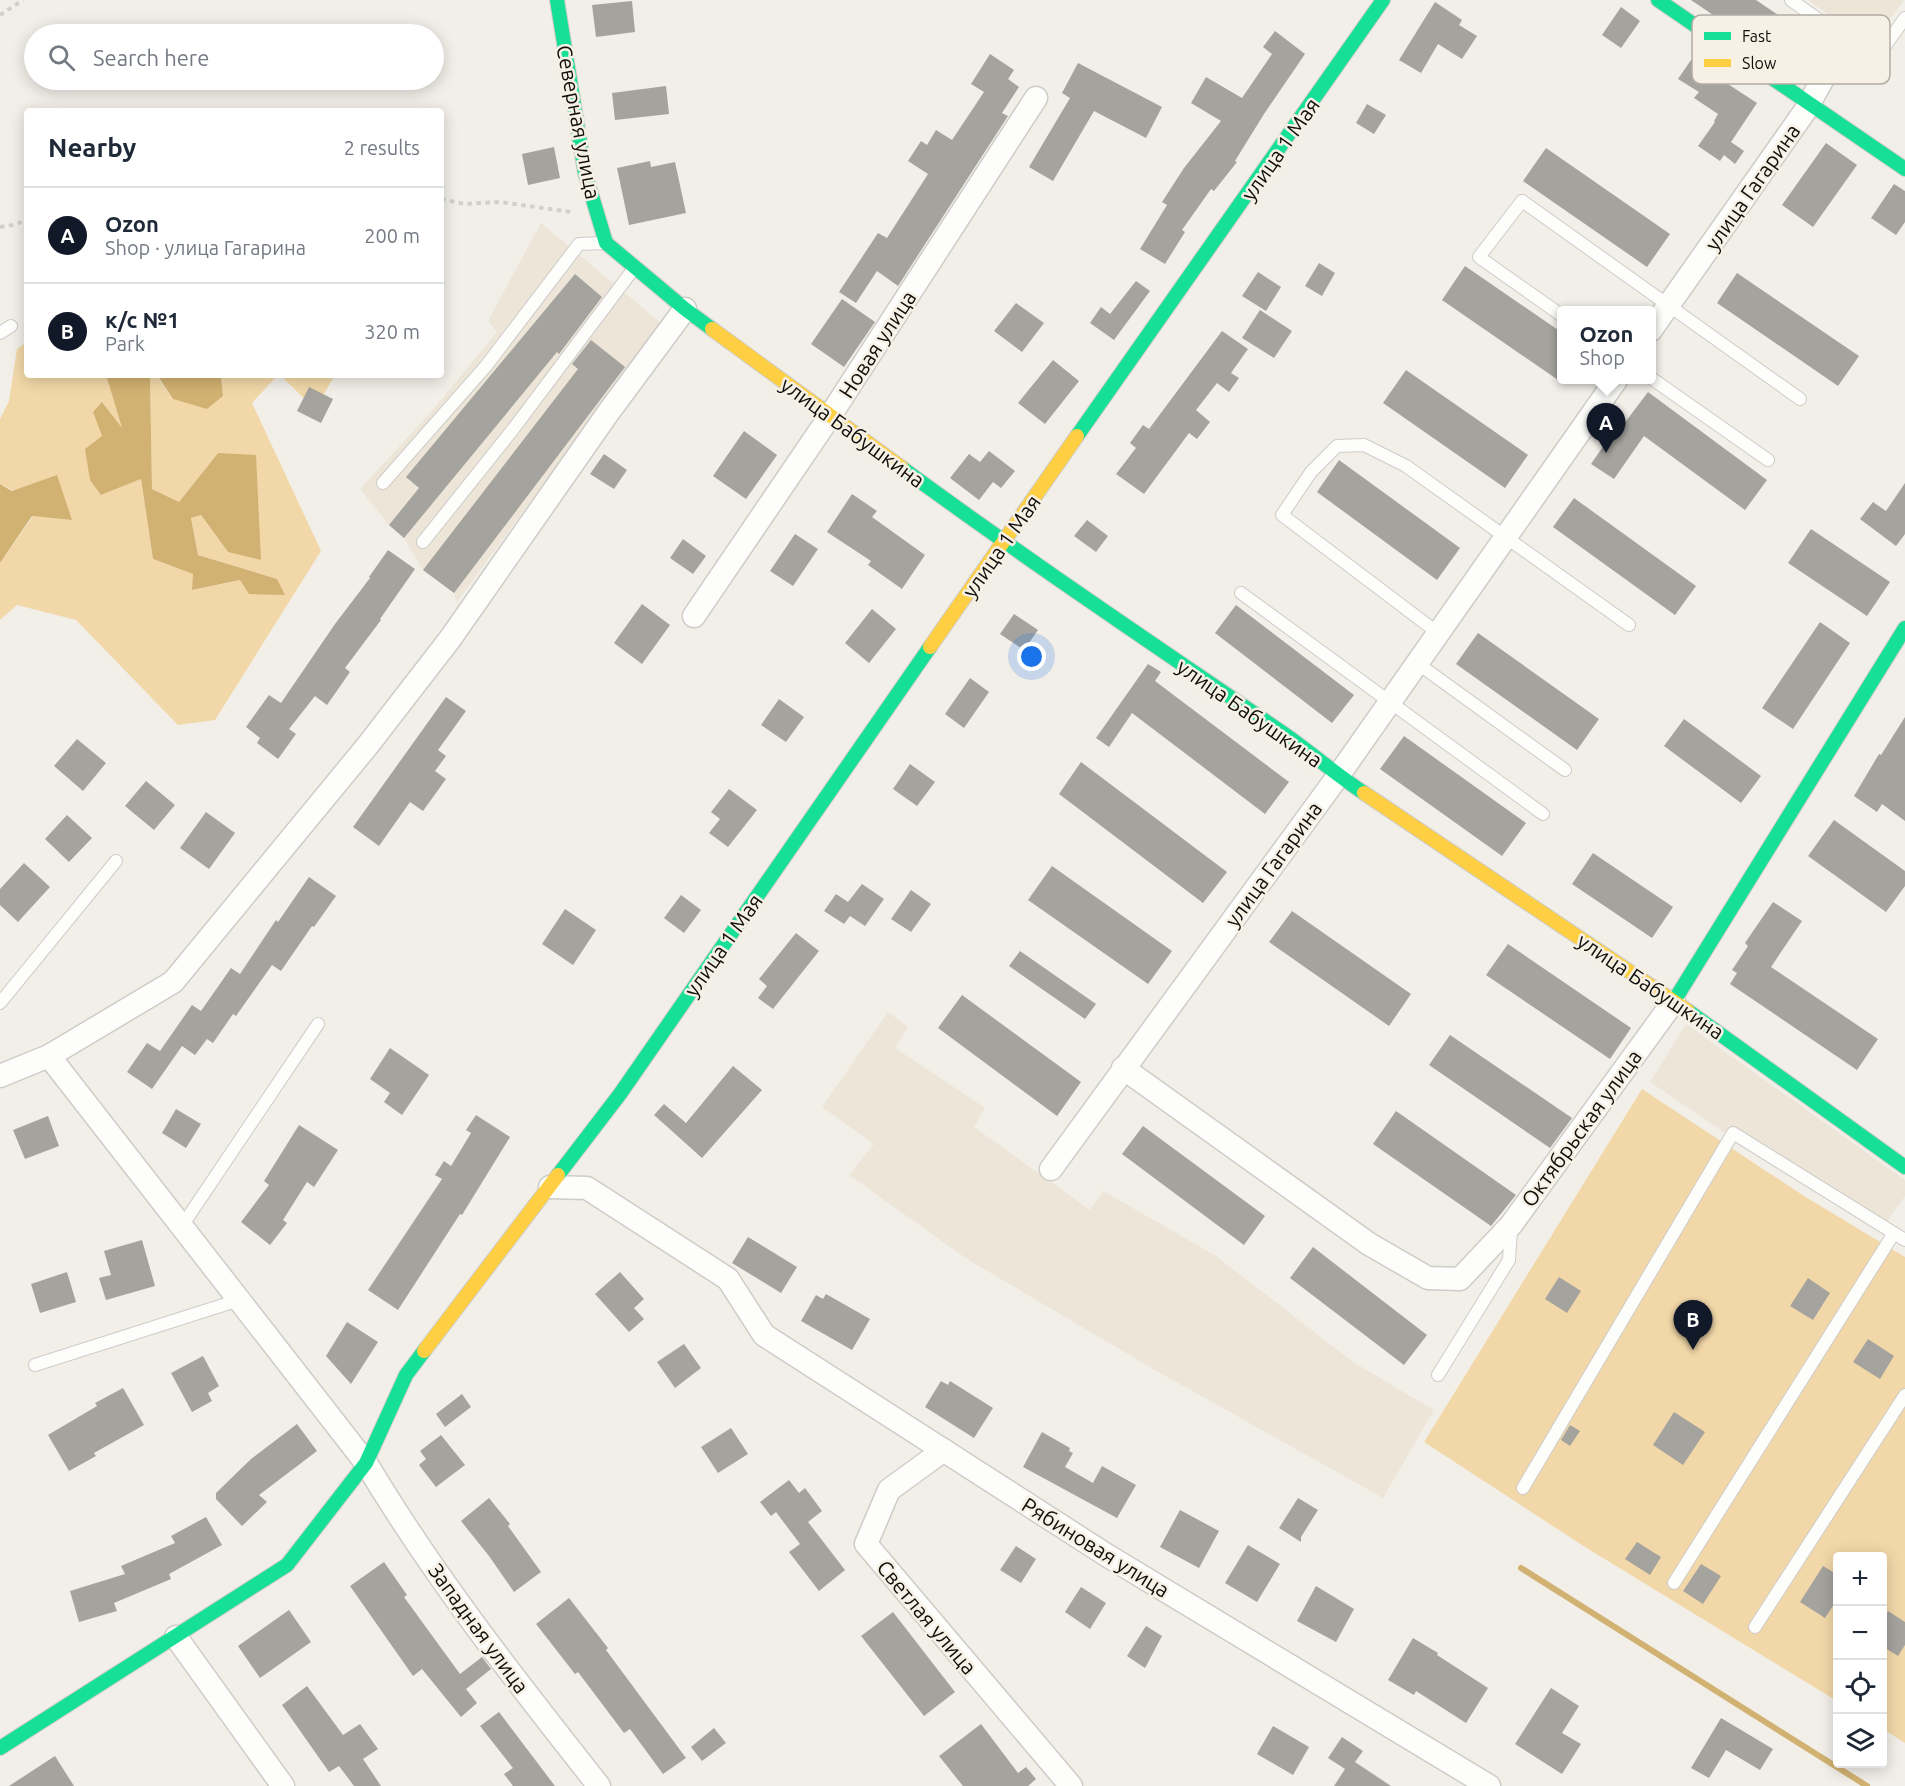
<!DOCTYPE html>
<meta charset="utf-8">
<style>
body{margin:0;font-family:Ubuntu,sans-serif;background:#f2f2f3;color:#1f2937}
.controls{position:absolute;right:18px;bottom:18px;display:grid;overflow:hidden;border-radius:6px;box-shadow:0 3px 15px #0003}
.controls button{width:54px;height:54px;display:grid;place-items:center;padding:0;border:0;border-bottom:2px solid #e0e1e3;background:#fff;color:#1f2937;font:30px sans-serif}
.you{position:absolute;left:1032px;top:657px;width:21px;height:21px;margin:-15px;border:4px solid #fff;border-radius:50%;background:#1a73e8;box-shadow:0 0 0 9px #1a73e833}
.badge{display:grid;place-items:center;width:39px;height:39px;border-radius:50%;background:#111827;color:#fff;font-size:20px;font-weight:700}
.pin{position:absolute;translate:-50% -50px;filter:drop-shadow(0 2px 3px #0008)}
.pin::after{content:'';position:absolute;top:32px;width:21px;height:18px;background:inherit;clip-path:polygon(0 0,100% 0,50% 100%)}
.popup{position:absolute;left:1557px;top:306px;width:99px;height:78px;box-sizing:border-box;display:grid;place-content:center;border-radius:6px;background:#fff;filter:drop-shadow(0 2px 4px #0005);font-size:20px;white-space:nowrap;color:#747a83}
.popup b{font-size:22px;color:#1f2937}
.popup::after{content:'';position:absolute;left:50%;top:100%;margin-left:-12px;border:12px solid transparent;border-top-color:#fff}
.list{margin:0;padding:0;list-style:none}
h2{display:flex;justify-content:space-between;align-items:center;height:78px;margin:0;padding:0 24px;font-size:26px}
h2 small{font-size:20px;font-weight:400;color:#747a83}
.list li{display:grid;grid-template-columns:39px 1fr auto;gap:18px;align-items:center;box-sizing:border-box;height:96px;padding:0 24px;border-top:2px solid #e0e1e3}
.list b{display:block;font-size:22px;white-space:nowrap}
.list p{margin:0;font-size:20px;white-space:nowrap;color:#747a83}
.list em{font-size:20px;font-style:normal;color:#747a83}
.icon{flex:none;width:33px;height:33px;fill:none;stroke:currentColor;stroke-width:2;stroke-linecap:round;stroke-linejoin:round}
.map{position:relative;flex:none;width:1905px;height:1786px;overflow:hidden}
.search{position:absolute;background:#fff;box-shadow:0 3px 15px #0003;left:24px;top:24px;width:420px;height:66px;display:flex;align-items:center;gap:15px;box-sizing:border-box;padding:0 21px;border-radius:33px;color:#747a83;font-size:22px}
.panel{position:absolute;background:#fff;box-shadow:0 3px 15px #0003;left:24px;top:108px;width:420px;height:270px;border-radius:6px}
.map>svg:first-child{display:block}
.built{fill:#ece5d8}
.green{fill:#f2d8a9}
.water{fill:#d2b272}
.lines{fill:none;stroke-linecap:round;stroke-linejoin:round}
.stream{stroke:#d2b272;stroke-width:6}
.building{fill:#a5a39e}
.lane-casing{stroke:#ceccc7;stroke-width:14}
.street-casing{stroke:#ceccc7;stroke-width:25}
.fast-casing{stroke:#ceccc7;stroke-width:16}
.slow-casing{stroke:#ceccc7;stroke-width:16}
.path{stroke:#d0d0ce;stroke-width:4;stroke-dasharray:4.5 4.5;stroke-linecap:butt}
.lane{stroke:#fdfdfc;stroke-width:12}
.street{stroke:#fdfdfc;stroke-width:22}
.fast{stroke:#16e098;stroke-width:14}
.slow{stroke:#ffcf43;stroke-width:14}
.labels{text-anchor:middle;dominant-baseline:central;stroke-width:5;stroke-linejoin:round;paint-order:stroke}
.street-label{font-size:21px;fill:#100e0b;stroke:#f6f0e5}
.key{fill:#f6f0e5;stroke:#b1aca4;stroke-width:1.5}
.key-label{font-size:16px;fill:#100e0b}
</style>
<div class="map">
<svg width="1905" height="1786" viewBox="0 0 1905 1786">
<rect width="100%" height="100%" fill="#f2efe9"/>
<path class="built" d="M1808,0H1904L1871,45Z
M541,223L661,323L457,602L454,593L423,570L404,538L389,525L360,489L430,413L497,332L488,321Z
M888,1012L908,1027L895,1048L985,1108L974,1127L1090,1210L1103,1191L1216,1256L1353,1362L1434,1410L1383,1498L1155,1370L967,1259L849,1175L874,1144L822,1107Z
M1686,1024L1905,1180V1196L1880,1231L1725,1133L1650,1082Z"/>
<path class="green" d="M27,342V375H106L123,431L103,403L94,412L102,436L101,495L141,479L153,559L194,574L192,590L240,580L277,579L198,555L191,518L201,515L228,552L218,453L179,502L152,489L150,375H156L173,399L223,396L221,375H278L252,403L321,551L215,720L178,725L76,620L17,605L0,620V563L33,516L72,520L0,484V419L9,401L17,349Z
M280,375H335L315,409Z
M1642,1089L1804,1196L1905,1257V1743L1883,1729L1882,1556H1838L1837,1701L1585,1547L1424,1442Z"/>
<path class="water" d="M106,375H150L152,489L179,502L218,453L256,455L261,560L228,552L201,515L191,518L198,555L277,579L285,595L249,594L240,580L192,590L193,574L153,559L141,479L101,495L90,480L85,449L102,436L93,412L102,402L122,428Z
M157,375H221L223,396L207,409L173,399Z
M57,475L72,520L32,516L0,563V484L12,491Z"/>
<g class="lines">
<path class="stream" d="M1521,1568L1867,1786"/>
</g>
<path class="building" d="M1691,0H1756L1800,30L1779,60Z
M632,1L635,32L596,37L592,5Z
M1435,2L1462,20L1459,25L1477,36L1462,59L1438,44L1421,73L1399,60Z
M1621,7L1640,21L1621,48L1602,35Z
M1275,31L1305,54L1264,114L1235,161L1237,162L1214,191L1211,189L1182,230L1185,232L1165,264L1140,249L1167,205L1162,202L1184,168L1221,121L1191,103L1206,77L1242,98L1272,54L1263,47Z
M990,54L1014,70L1008,79L1019,87L1002,113L1008,116L898,286L877,271L856,303L839,292L878,233L887,238L928,174L908,161L921,141L927,145L936,130L952,140L984,92L971,84Z
M1691,60L1757,103L1731,142L1744,151L1735,164L1724,155L1720,161L1698,146L1715,122L1714,121L1718,114L1694,98L1699,92L1678,79Z
M1078,63L1162,107L1146,138L1094,111L1053,181L1029,167L1070,98L1062,93Z
M666,86L669,114L615,120L612,93Z
M1367,104L1386,115L1374,134L1356,123Z
M1826,143L1857,165L1813,227L1782,205Z
M554,147L560,178L528,185L522,154Z
M1546,148L1670,234L1647,267L1523,181Z
M650,161L651,167L675,162L686,213L629,225L617,168Z
M1894,184L1905,191V222L1896,235L1871,218Z
M1319,263L1335,273L1322,296L1305,286Z
M1465,266L1561,332V382L1442,300Z
M1258,272L1281,287L1266,311L1242,296Z
M1737,273L1859,356L1838,386L1717,303Z
M575,274L602,297L559,354L557,352L404,538L389,525L419,488L406,477Z
M1136,281L1150,291L1114,340L1090,323L1101,307L1110,314Z
M842,299L875,322L844,367L811,344Z
M1016,303L1044,323L1022,352L994,331Z
M1260,310L1292,331L1274,358L1242,338Z
M1222,331L1248,349L1231,373L1239,378L1229,392L1217,383L1196,410L1210,422L1197,439L1189,433L1144,494L1116,474L1136,448L1130,443L1143,425L1149,429Z
M591,340L625,367L454,593L423,570L578,369L572,364Z
M1053,360L1079,381L1045,424L1018,403Z
M1406,370L1528,455L1505,488L1383,403Z
M309,387L333,399L321,423L297,411Z
M1648,392L1767,480L1745,510L1644,436L1614,479L1591,464L1611,435L1614,437Z
M744,431L777,455L746,499L713,476Z
M989,451L1015,471L1001,488L993,482L979,500L950,478L969,454L980,462Z
M604,454L627,470L614,489L590,474Z
M1339,460L1460,548L1437,580L1317,492Z
M1905,483V534L1896,546L1860,519L1873,502L1886,511Z
M852,494L877,511L872,517L925,555L902,589L868,565L871,561L827,532Z
M1574,498L1696,586L1675,615L1553,527Z
M1087,520L1108,536L1096,552L1074,536Z
M1811,529L1890,582L1867,616L1788,563Z
M795,534L818,549L793,586L770,571Z
M683,539L706,556L693,574L670,558Z
M388,550L415,569L380,619L381,620L345,668L350,672L327,705L315,696L289,729L296,734L278,759L257,743L260,738L246,727L269,695L281,703L335,624L370,578L369,577Z
M642,604L670,625L642,664L614,643Z
M1236,605L1354,695L1332,723L1215,633Z
M872,609L896,629L869,663L845,643Z
M1014,614L1038,630L1024,650L1000,634Z
M1820,622L1850,643L1793,729L1762,708Z
M1478,633L1599,719L1577,750L1456,664Z
M1148,664L1161,672L1155,681L1289,782L1265,814L1132,713L1109,747L1096,738Z
M970,678L989,692L964,728L945,714Z
M446,697L466,711L438,750L446,756L435,771L446,779L423,811L410,802L379,846L353,827Z
M779,699L804,717L786,742L761,725Z
M1905,717V821L1882,804L1877,812L1854,796L1879,754L1881,755Z
M1684,719L1761,776L1741,803L1664,746Z
M1404,736L1526,823L1502,856L1380,769Z
M77,739L106,763L83,791L54,766Z
M1081,762L1227,872L1203,903L1059,794Z
M910,764L935,782L917,806L893,789Z
M146,781L175,805L154,830L125,806Z
M729,789L757,810L728,847L709,833L720,819L711,812Z
M206,812L235,833L209,869L180,848Z
M67,815L92,838L69,862L45,839Z
M1834,820L1905,871V886L1886,912L1808,856Z
M1593,853L1673,907L1652,938L1572,884Z
M24,863L50,887L18,922L0,905V889Z
M1052,866L1172,951L1148,984L1028,900Z
M309,877L336,896L314,927L312,926L281,971L272,965L236,1016L233,1014L213,1043L207,1039L195,1055L182,1046L152,1089L127,1072L147,1043L160,1051L192,1005L201,1011L231,968L240,974L276,920L278,922Z
M862,884L884,899L865,926L850,916L844,924L824,911L836,894L848,902Z
M911,890L931,904L911,932L891,919Z
M681,895L701,910L684,933L664,918Z
M1773,902L1802,921L1771,967L1878,1039L1857,1070L1730,984L1737,973L1732,970L1748,946L1745,943Z
M565,909L596,930L573,965L542,944Z
M1292,911L1411,994L1389,1026L1269,942Z
M796,933L819,951L773,1009L758,998L767,986L759,979Z
M1508,944L1631,1028L1610,1059L1486,975Z
M1020,951L1096,1004L1085,1019L1009,966Z
M962,995L1081,1082L1057,1116L938,1028Z
M1450,1035L1572,1118L1550,1148L1429,1065Z
M390,1048L429,1075L402,1115L384,1102L390,1093L370,1079Z
M733,1066L762,1090L702,1158L654,1115L664,1104L686,1123Z
M176,1109L201,1124L186,1148L162,1133Z
M1396,1111L1516,1195L1491,1226L1373,1144Z
M476,1115L510,1137L462,1215L460,1214L398,1310L368,1290L442,1179L435,1175L444,1161L451,1166L471,1133L466,1130Z
M48,1116L59,1146L25,1159L13,1130Z
M299,1125L338,1150L314,1187L307,1182L283,1220L287,1223L270,1245L241,1222L269,1185L264,1181Z
M1143,1126L1265,1216L1244,1245L1122,1154Z
M748,1237L797,1267L781,1293L732,1263Z
M142,1240L155,1286L106,1300L99,1278L111,1275L104,1251Z
M1313,1247L1427,1335L1404,1365L1290,1278Z
M67,1272L76,1302L40,1313L31,1284Z
M620,1272L644,1299L634,1308L644,1319L629,1332L595,1294Z
M1559,1277L1581,1291L1567,1313L1545,1299Z
M1808,1278L1830,1293L1813,1320L1790,1306Z
M826,1294L870,1319L852,1350L801,1321L816,1295L823,1299Z
M347,1322L378,1342L351,1384L326,1356Z
M1868,1339L1894,1356L1880,1379L1853,1362Z
M684,1344L701,1368L675,1388L657,1362Z
M203,1356L219,1386L208,1393L212,1401L192,1412L171,1373Z
M941,1381L948,1385L950,1381L993,1408L974,1438L925,1407Z
M123,1388L144,1425L94,1453L96,1456L69,1471L48,1435L97,1406L95,1403Z
M462,1394L471,1407L445,1427L436,1414Z
M1674,1412L1705,1432L1683,1465L1653,1445Z
M297,1424L317,1451L259,1495L267,1502L242,1526L216,1499V1493L251,1459Z
M1570,1425L1580,1431L1570,1446L1561,1440Z
M731,1428L748,1454L718,1473L701,1447Z
M1042,1432L1070,1448L1069,1451L1073,1453L1065,1467L1093,1483L1102,1466L1136,1485L1117,1518L1023,1467Z
M441,1435L465,1465L436,1487L419,1465L426,1459L420,1451Z
M789,1480L799,1493L805,1488L822,1511L808,1522L845,1570L819,1591L789,1552L800,1544L776,1512L771,1516L760,1502Z
M489,1498L510,1524L508,1526L541,1572L514,1592L489,1556L461,1521Z
M1298,1498L1318,1510L1301,1537V1542L1279,1528Z
M1180,1510L1219,1531L1199,1568L1160,1547Z
M206,1517L222,1545L169,1574L171,1579L114,1603L117,1611L79,1622L70,1591L125,1574L121,1566L175,1543L171,1536Z
M1637,1542L1661,1557L1650,1575L1625,1559Z
M1248,1545L1280,1564L1257,1602L1225,1583Z
M1016,1546L1036,1559L1021,1583L1000,1570Z
M384,1562L407,1595L404,1597L460,1674L482,1657L491,1669L466,1689L477,1703L461,1717L422,1669L413,1676L350,1586Z
M1701,1564L1721,1576L1703,1604L1683,1591Z
M1823,1566L1838,1575V1598L1825,1618L1800,1602Z
M1316,1586L1354,1609L1336,1642L1297,1621Z
M1081,1587L1106,1603L1090,1629L1065,1612Z
M569,1598L608,1648L606,1650L686,1758L663,1774L630,1729L624,1733L578,1672L575,1674L536,1624Z
M289,1610L311,1642L260,1678L238,1646Z
M1888,1611L1905,1622V1645L1898,1656L1882,1646V1620Z
M893,1612L955,1692L924,1716L861,1636Z
M1146,1626L1162,1636L1145,1668L1127,1656Z
M1413,1638L1438,1653L1437,1655L1488,1688L1466,1723L1416,1691L1414,1695L1388,1680Z
M307,1686L343,1735L360,1724L378,1749L363,1759L381,1786H354L339,1766L329,1772L282,1705Z
M1551,1688L1579,1706L1562,1733L1581,1744L1562,1774L1515,1744Z
M499,1712L533,1757L555,1786H513L504,1774L513,1768L480,1726Z
M1721,1718L1773,1749L1760,1770L1726,1750L1709,1778L1691,1768Z
M981,1724L1018,1773L1026,1767L1036,1779L1028,1786H963L939,1756Z
M1273,1726L1309,1747L1293,1775L1257,1754Z
M714,1728L726,1743L702,1761L691,1747Z
M1342,1737L1363,1751L1355,1762L1391,1786H1334L1345,1769L1328,1758Z
M55,1756L74,1786H9Z"/>
<g class="lines">
<defs>
<path id="lane" d="M1791,0L1875,60L1905,18
M1561,315L1479,257L1522,201L1800,399
M0,333L11,326
M1651,378L1768,460
M383,483L486,366L579,244L604,243
M423,542L514,428L635,267
M1241,593L1543,814
M1438,633L1282,515L1311,472L1337,446L1364,445L1406,466L1629,625
M1417,663L1565,770
M0,1003L116,861
M182,1226L318,1024
M35,1365L239,1300
M1438,1375L1509,1260L1511,1229
M1523,1488L1733,1133L1905,1240
M1674,1583L1894,1233
M1755,1627L1905,1395"/>
<path id="street" d="M1651,330L1805,111L1845,39
M694,616L830,416L1036,98
M49,1056L366,1463C434,1577 517,1682 599,1786
M1123,1068L1369,1244L1428,1278L1460,1279L1511,1225L1674,1001
M0,1076L49,1056L173,982L368,745L450,639L608,413L685,309
M1051,1169L1338,776L1616,380
M550,1187L587,1188L728,1279L764,1335L1108,1556L1489,1786
M944,1450L889,1490L866,1544L1071,1786
M176,1637L283,1786"/>
<path id="fast" d="M557,0L585,173L606,243L685,309L712,329
M1658,0L1905,169
M1077,436L1383,0
M902,468C1026,559 1153,644 1280,731C1308,750 1335,774 1364,793
M1674,1001L1905,628
M1688,1011L1905,1167
M558,1175L620,1094L930,647
M0,1748L287,1565L366,1463L406,1375L424,1351"/>
<path id="slow" d="M712,329L902,468
M930,647L1077,436
M1364,793L1688,1011
M424,1351L558,1175"/>
</defs>
<use href="#lane" class="lane-casing"/>
<use href="#street" class="street-casing"/>
<use href="#fast" class="fast-casing"/>
<use href="#slow" class="slow-casing"/>
<path class="path" d="M0,15L23,0
M441,199L465,204L500,202L571,212
M0,227L13,225L27,220"/>
<use href="#lane" class="lane"/>
<use href="#street" class="street"/>
<use href="#fast" class="fast"/>
<use href="#slow" class="slow"/>
</g>
<g class="labels">
<g class="street-label">
<text transform="translate(579 122) rotate(79)">Северная улица</text>
<text transform="translate(1280 149) rotate(-55)">улица 1 Мая</text>
<text transform="translate(1752 187) rotate(-55)">улица Гагарина</text>
<text transform="translate(877 344) rotate(-57)">Новая улица</text>
<text transform="translate(853 432) rotate(36)">улица Бабушкина</text>
<text transform="translate(1001 546) rotate(-55)">улица 1 Мая</text>
<text transform="translate(1250 713) rotate(35)">улица Бабушкина</text>
<text transform="translate(1273 864) rotate(-54)">улица Гагарина</text>
<text transform="translate(723 945) rotate(-55)">улица 1 Мая</text>
<text transform="translate(1651 986) rotate(34)">улица Бабушкина</text>
<text transform="translate(1581 1128) rotate(-54)">Октябрьская улица</text>
<text transform="translate(1096 1547) rotate(32)">Рябиновая улица</text>
<text transform="translate(927 1617) rotate(50)">Светлая улица</text>
<text transform="translate(479 1628) rotate(54)">Западная улица</text>
</g>
</g>
<rect x="1692" y="15" width="198" height="69" rx="9" class="key"/>
<rect x="1704" y="32" width="27" height="8" fill="#16e098"/>
<rect x="1704" y="59" width="27" height="8" fill="#ffcf43"/>
<g class="key-label">
<text x="1742" y="42">Fast</text>
<text x="1742" y="69">Slow</text>
</g>
</svg>
<div class="controls">
<button>+</button>
<button>−</button>
<button><svg class="icon" aria-label="locate" viewBox="0 0 24 24"><circle cx="12" cy="12" r="6"/><path d="M12 2v4M12 18v4M2 12h4M18 12h4"/></svg></button>
<button><svg class="icon" aria-label="layers" viewBox="0 0 24 24"><path d="M12 4l9 5-9 5-9-5zM3 14l9 5 9-5"/></svg></button>
</div>
<div class="you"></div>
<div class="pin badge" style="left:1606px;top:453px">A</div>
<div class="popup"><b>Ozon</b>Shop</div>
<div class="pin badge" style="left:1693px;top:1350px">B</div>
<div class="search"><svg class="icon" aria-label="search" viewBox="0 0 24 24"><circle cx="10" cy="10" r="6"/><path d="M15 15l6 6"/></svg>Search here</div>
<section class="panel">
<h2>Nearby<small>2 results</small></h2>
<ul class="list">
<li><span class="badge">A</span><div><b>Ozon</b><p>Shop · улица Гагарина</p></div><em>200 m</em></li>
<li><span class="badge">B</span><div><b>к/с №1</b><p>Park</p></div><em>320 m</em></li>
</ul>
</section>
</div>
